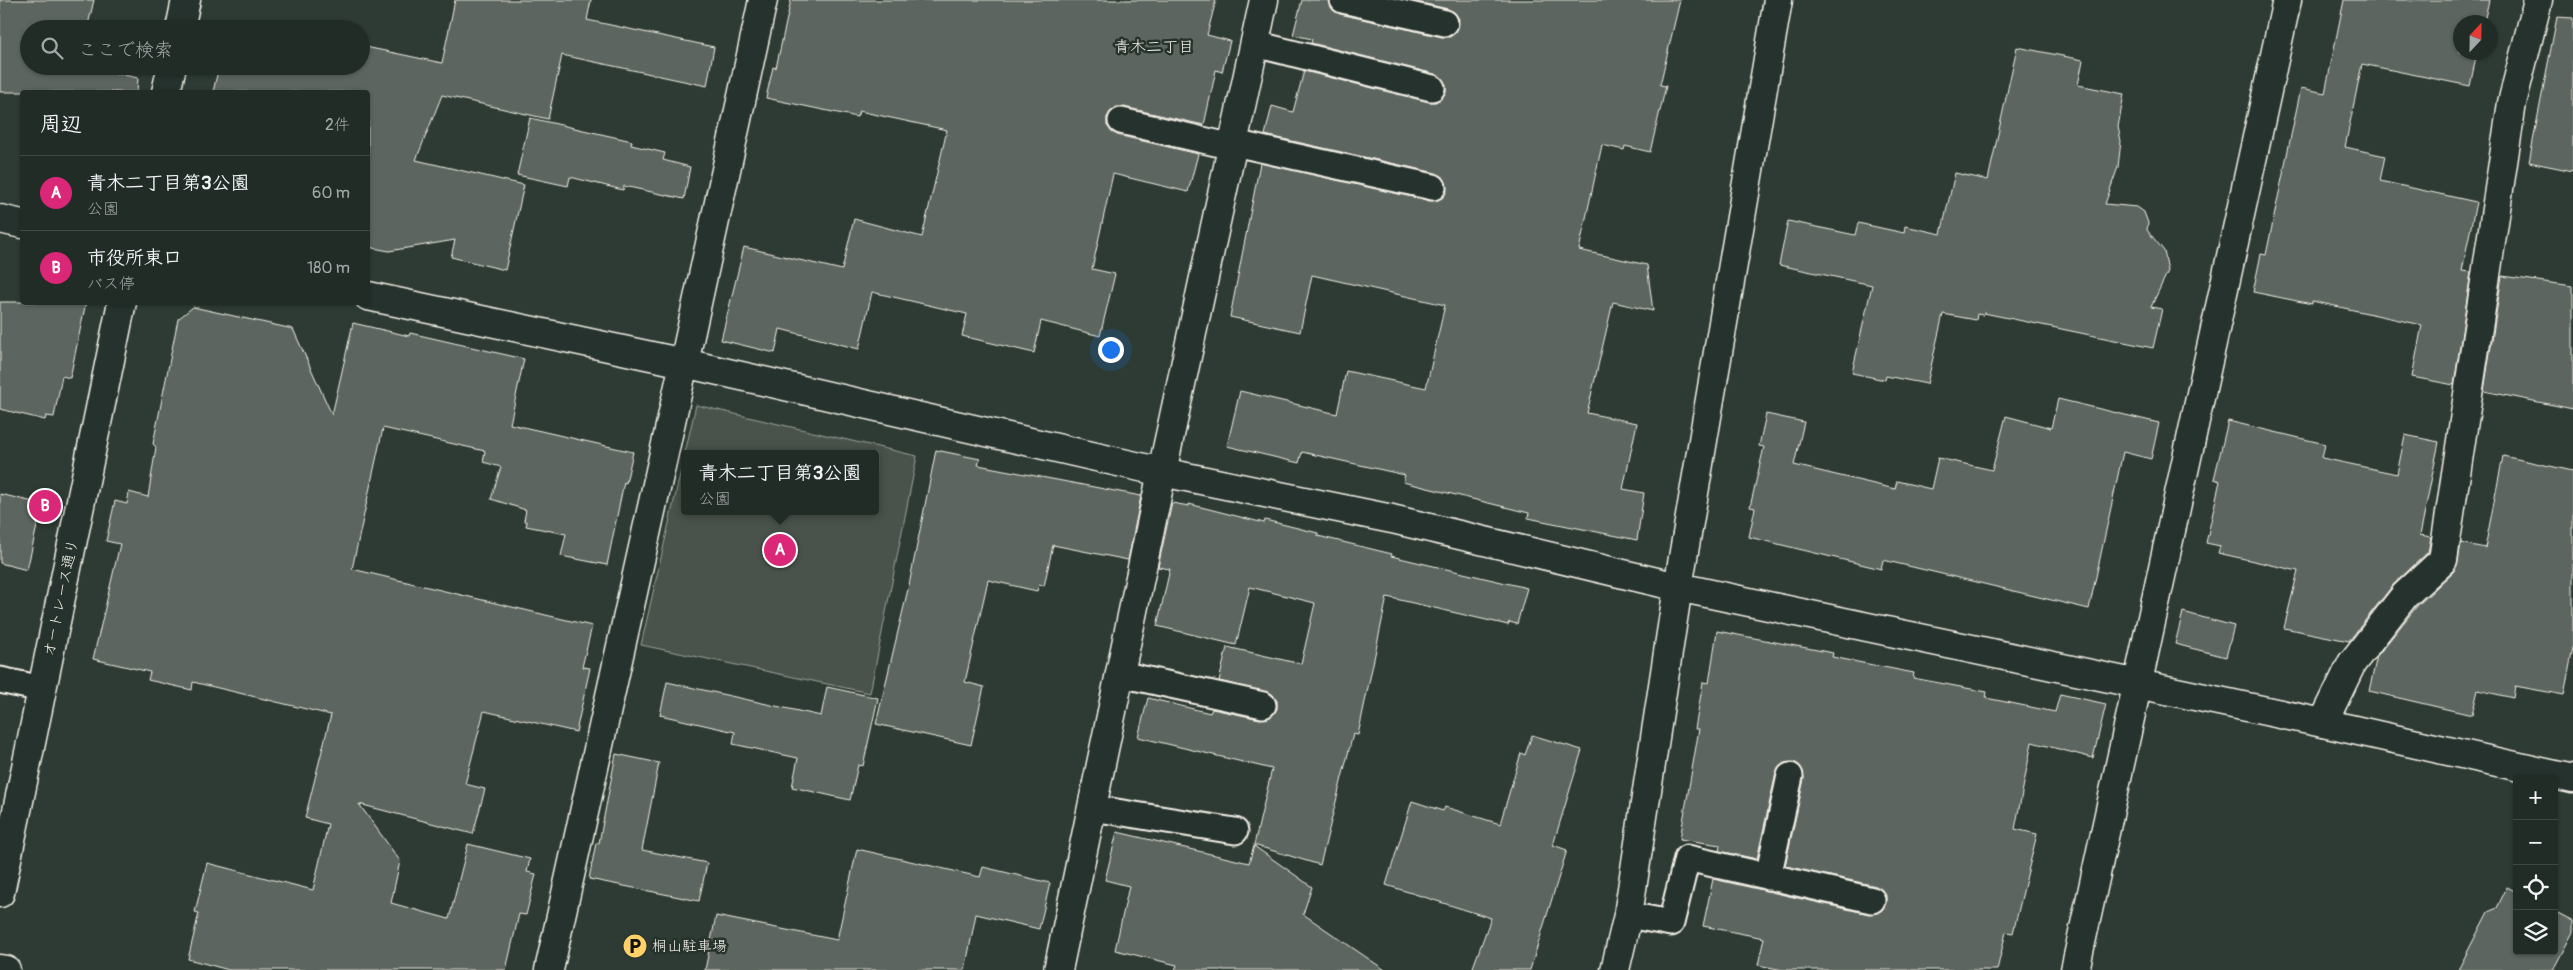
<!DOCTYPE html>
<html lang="ja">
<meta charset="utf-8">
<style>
body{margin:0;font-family:Pangolin,"Klee One",sans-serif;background:#2a342f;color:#f1f3f6}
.controls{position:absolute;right:15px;bottom:15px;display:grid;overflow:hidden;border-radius:5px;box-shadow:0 1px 4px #0004}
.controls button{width:45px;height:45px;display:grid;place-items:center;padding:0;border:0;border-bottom:1px solid #3f4844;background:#222c27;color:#f1f3f6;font:25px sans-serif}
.compass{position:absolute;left:2453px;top:15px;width:45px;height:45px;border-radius:50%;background:#222c27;box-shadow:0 1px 4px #0004;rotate:22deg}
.you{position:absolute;left:1110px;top:349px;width:18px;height:18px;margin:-12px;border:4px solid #fff;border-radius:50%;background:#1a73e8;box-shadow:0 0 0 8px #1a73e833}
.badge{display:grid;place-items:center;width:32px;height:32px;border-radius:50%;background:#db2777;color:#fff;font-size:16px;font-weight:700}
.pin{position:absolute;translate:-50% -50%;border:2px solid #fff;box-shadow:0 1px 5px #0006}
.popup{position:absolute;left:681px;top:450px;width:198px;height:65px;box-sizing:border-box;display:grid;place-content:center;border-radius:5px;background:#222c27;filter:drop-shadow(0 1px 4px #0005);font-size:16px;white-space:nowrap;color:#a2a7a7}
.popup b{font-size:19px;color:#f1f3f6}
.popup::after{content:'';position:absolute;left:50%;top:100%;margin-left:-10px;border:10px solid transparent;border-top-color:#222c27}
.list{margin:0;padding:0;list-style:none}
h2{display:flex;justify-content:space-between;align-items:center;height:65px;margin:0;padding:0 20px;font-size:21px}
h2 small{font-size:16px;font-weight:400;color:#a2a7a7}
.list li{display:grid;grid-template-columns:32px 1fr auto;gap:15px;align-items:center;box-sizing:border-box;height:75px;padding:0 20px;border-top:1px solid #3f4844}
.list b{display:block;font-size:19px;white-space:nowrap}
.list p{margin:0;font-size:16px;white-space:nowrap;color:#a2a7a7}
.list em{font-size:16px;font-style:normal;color:#a2a7a7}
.icon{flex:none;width:28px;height:28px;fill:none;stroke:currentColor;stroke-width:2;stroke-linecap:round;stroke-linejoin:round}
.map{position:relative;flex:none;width:2573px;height:970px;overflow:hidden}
.search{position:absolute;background:#222c27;box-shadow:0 1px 4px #0004;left:20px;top:20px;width:350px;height:55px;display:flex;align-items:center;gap:12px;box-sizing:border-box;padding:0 18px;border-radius:28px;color:#a2a7a7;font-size:19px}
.panel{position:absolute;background:#222c27;box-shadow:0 1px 4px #0004;left:20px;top:90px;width:350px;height:215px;border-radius:5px}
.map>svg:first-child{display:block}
.green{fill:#48524c;stroke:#9ea29a;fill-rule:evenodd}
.building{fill:#5c655e;stroke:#f4f1e8}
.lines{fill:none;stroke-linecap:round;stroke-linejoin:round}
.lane-casing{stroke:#f4f1e8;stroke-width:29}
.street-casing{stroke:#f4f1e8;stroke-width:31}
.secondary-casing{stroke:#f4f1e8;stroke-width:31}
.lane{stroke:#26332d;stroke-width:25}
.street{stroke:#26332d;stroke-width:28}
.secondary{stroke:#26332d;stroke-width:28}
.labels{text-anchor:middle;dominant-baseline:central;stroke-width:5;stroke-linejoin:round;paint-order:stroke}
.street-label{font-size:15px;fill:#f4f1e8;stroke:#26332d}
.poi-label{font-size:15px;fill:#f4f1e8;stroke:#26332d;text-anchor:start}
.neighbourhood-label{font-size:16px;fill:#f4f1e8;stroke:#26332d}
</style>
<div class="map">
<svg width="2573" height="970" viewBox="0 0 2573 970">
<rect width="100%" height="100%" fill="#2e3b34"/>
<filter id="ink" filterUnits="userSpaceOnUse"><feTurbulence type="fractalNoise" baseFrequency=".02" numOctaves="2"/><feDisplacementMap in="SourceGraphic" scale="10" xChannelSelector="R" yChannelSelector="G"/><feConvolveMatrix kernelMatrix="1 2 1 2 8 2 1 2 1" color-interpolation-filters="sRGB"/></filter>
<g filter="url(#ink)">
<path class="green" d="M696,405L917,456L870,693L641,645ZM685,454H875V511H685Z"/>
<path class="building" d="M0,0H94L87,29H29V66H82L138,78L137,92H0Z
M455,0H591L587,20L714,47L707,86L562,55L548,119L442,95L416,160L524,185L505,270L451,257L455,240L389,251L368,247V92H213L219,66H361V46L442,63Z
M791,0H1216L1207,35L1230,41L1222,72L1216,70L1204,125L1124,107H1116L1107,117V126L1117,135L1198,154L1188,192L1113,174L1092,269L1115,274L1100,336L1041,321L1034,353L962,336L967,314L872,292L859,349L780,329L775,353L721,340L744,247L842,270L854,219L922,237L947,130L859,111L857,117L766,98L773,67L776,68Z
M1302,0H1329L1333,10L1340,14L1442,37H1450L1456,32L1459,19L1455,13L1448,9L1408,0H1680L1660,85L1666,86L1650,152L1625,146L1624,150L1602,145L1579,250L1647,265L1653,311L1613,302L1587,413L1637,423L1623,489L1644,493L1637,540L1528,518L1529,513L1403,482L1405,475L1302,452L1299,463L1227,446L1240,391L1337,414L1346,371L1426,388L1445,305L1312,275L1300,332L1230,317L1260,163L1430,201L1438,200L1447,191L1446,182L1436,173L1265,135L1272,106L1293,112L1304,71L1429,102H1436L1446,92V84L1435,74L1311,43L1312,39L1293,35Z
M2344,0H2489L2484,22H2460V52H2477L2470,86L2362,64L2345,147L2385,156L2380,181L2476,202L2462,271L2471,272L2454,385L2412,377L2422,325L2312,301V304L2253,292L2261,254L2266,255L2301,88L2325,93Z
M2557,17L2573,18V171L2529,162Z
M232,20L275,29H230Z
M2017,47L2083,60L2078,85L2124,94L2118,127L2121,141L2118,167L2105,204L2137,207L2144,212L2148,223L2147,230L2164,251L2168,271L2151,307L2162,309L2153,348L1984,313L1983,315L1977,314L1976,320L1943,314L1927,384L1886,376L1885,380L1852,373L1872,285L1779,265L1788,221L1855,235L1858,223L1904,233L1905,226L1941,234L1955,173L1988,180Z
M530,118L632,141L631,145L665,153L663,160L690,167L684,199L624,186L623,190L570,177L568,186L517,175Z
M2502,276L2573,286V409L2484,391Z
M0,302H86L70,378L62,376L54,417L46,416L45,420L0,409Z
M193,307L293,329L332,415L353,323L409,336L410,333L524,359L510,424L633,452L626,483L624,482L607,565L561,556L566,534L526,526L527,522L524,521L526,510L491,499L501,467L483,462L485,451L383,428L352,569L592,626L582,667L590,668L576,732L484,711L465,784L485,789L473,834L359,804L400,861L391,903L449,919L468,844L530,859L527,872L536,874L526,915L519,914L506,970H229L188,959L199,913L195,912L207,863L313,890L328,824L305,818L331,715L193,682L192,690L148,680L150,672L93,659L120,544L106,541L115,501L127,504L129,492L148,497L156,447L153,444L178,319Z
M2058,399L2159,423L2151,459L2123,452L2089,609L1883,560L1881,569L1749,537L1755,508L1750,507L1764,447L1759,446L1766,414L1804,422L1794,465L1895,489L1897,481L1931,489L1938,458L1992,470L2006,416L2051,428Z
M2228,421L2325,444L2322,458L2397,474L2405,435L2439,442L2420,535L2431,537L2428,552L2393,585L2349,641L2284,628L2298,571L2218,553L2220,546L2206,543L2220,481L2214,479Z
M936,450L980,459L978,465L1141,496L1128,560L1053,545L1044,586L1039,585L1037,591L988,580L965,682L984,687L971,745L876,724L909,585Z
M2503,456L2573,471V648L2564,695L2515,686L2513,698L2478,690L2472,715L2369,691L2377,656L2417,606L2454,571L2458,562L2461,543L2485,548Z
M0,494L42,504L27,570L0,563Z
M1172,503L1189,506V504L1264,523L1265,520L1318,533V536L1392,554L1391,556L1527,588L1517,624L1509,622L1508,625L1387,597L1358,735L1353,734L1320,865L1254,845L1272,769L1138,737L1148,698L1210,713L1212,709L1260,719L1273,715L1277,709V701L1272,694L1219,681L1227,647L1301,664L1315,603L1250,587L1236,645L1157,626L1170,569L1158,567Z
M2183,612L2234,626L2226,657L2175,644Z
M1717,631L1833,653L1832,657L1914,673L1913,678L1987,692L1986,698L2055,712L2060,694L2106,704L2093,758L2032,742L2015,829L2037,834L2013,933L2006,932L1997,970H1783L1758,965L1764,938L1703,926L1713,879L1869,914L1882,910L1886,903V895L1876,886L1785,866L1804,779L1803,771L1794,762L1785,763L1776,773L1757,859L1719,851L1720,845L1680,839L1699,729H1695L1703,682L1709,683Z
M667,682L821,716L827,687L878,698L863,766L858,765L850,800L792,787L798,758L733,744L735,732L660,715Z
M1532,735L1582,750L1553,845L1567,850L1530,970H1472L1491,918L1386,885L1412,801L1443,811L1445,807L1500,824L1521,753L1525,755Z
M616,754L659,763L642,850L707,863L699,901L589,879L596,843H599Z
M1117,832L1249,863L1254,846L1312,887L1303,914L1385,970H1175L1177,965L1115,950L1129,886L1105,880Z
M857,849L980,877L983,867L1050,883L1039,929L976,914L965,970H705L716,916L837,940Z
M2507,887L2517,892V951H2554V911L2573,921V932L2553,970H2458L2488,912L2497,908Z"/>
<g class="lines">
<defs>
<path id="lane" d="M1343,0L1445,23
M1255,44L1432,88
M1121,121L1233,147
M1234,143L1433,187
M1120,674L1263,705
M0,680L42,689
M1092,808L1235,831
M1768,877L1790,776
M1628,915L1671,923L1687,858L1872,900"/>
<path id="street" d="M684,363L763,0
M2323,723L2352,663L2405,595L2443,560L2512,103L2538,0
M1058,970L1162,472"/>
<path id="secondary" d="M180,29L186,0
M166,92L172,66
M0,219L22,224
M368,296L684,363L1162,472L1392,519L1678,587L2323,723L2573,779
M1162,472L1264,0
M0,893L122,302
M0,969L6,970
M549,970L684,363
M1615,970L1628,915L1678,587L1778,0
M2075,970L2287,0"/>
</defs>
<use href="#lane" class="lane-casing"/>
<use href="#street" class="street-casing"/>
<use href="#secondary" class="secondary-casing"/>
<use href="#lane" class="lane"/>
<use href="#street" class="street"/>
<use href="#secondary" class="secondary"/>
</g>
</g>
<defs>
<symbol id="parking-disc" viewBox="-11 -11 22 22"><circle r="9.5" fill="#ffd166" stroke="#26332d"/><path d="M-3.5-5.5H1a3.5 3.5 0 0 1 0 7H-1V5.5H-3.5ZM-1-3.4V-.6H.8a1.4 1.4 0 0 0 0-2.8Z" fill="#111"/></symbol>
</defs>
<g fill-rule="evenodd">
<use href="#parking-disc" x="621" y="932" width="28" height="28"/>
</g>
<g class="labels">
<g class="street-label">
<text transform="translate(61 598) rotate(-78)">オートレース通り</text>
</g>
<g class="poi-label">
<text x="652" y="946">桐山駐車場</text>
</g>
<g class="neighbourhood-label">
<text x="1154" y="47">青木二丁目</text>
</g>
</g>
</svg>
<div class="controls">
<button>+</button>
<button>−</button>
<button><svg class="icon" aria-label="locate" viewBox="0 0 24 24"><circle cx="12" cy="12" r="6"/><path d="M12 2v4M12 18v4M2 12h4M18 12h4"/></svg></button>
<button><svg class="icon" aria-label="layers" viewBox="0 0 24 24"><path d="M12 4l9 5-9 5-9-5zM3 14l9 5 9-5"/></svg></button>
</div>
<svg class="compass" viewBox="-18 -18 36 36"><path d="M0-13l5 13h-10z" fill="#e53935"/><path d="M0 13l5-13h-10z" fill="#a2a7a7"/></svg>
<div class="you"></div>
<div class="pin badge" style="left:780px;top:550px">A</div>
<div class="popup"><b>青木二丁目第3公園</b>公園</div>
<div class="pin badge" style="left:45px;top:506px">B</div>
<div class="search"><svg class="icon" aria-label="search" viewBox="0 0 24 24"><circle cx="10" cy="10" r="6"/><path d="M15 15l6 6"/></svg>ここで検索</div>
<section class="panel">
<h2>周辺<small>2件</small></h2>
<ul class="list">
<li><span class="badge">A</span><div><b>青木二丁目第3公園</b><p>公園</p></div><em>60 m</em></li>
<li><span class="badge">B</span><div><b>市役所東口</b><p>バス停</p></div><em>180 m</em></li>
</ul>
</section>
</div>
